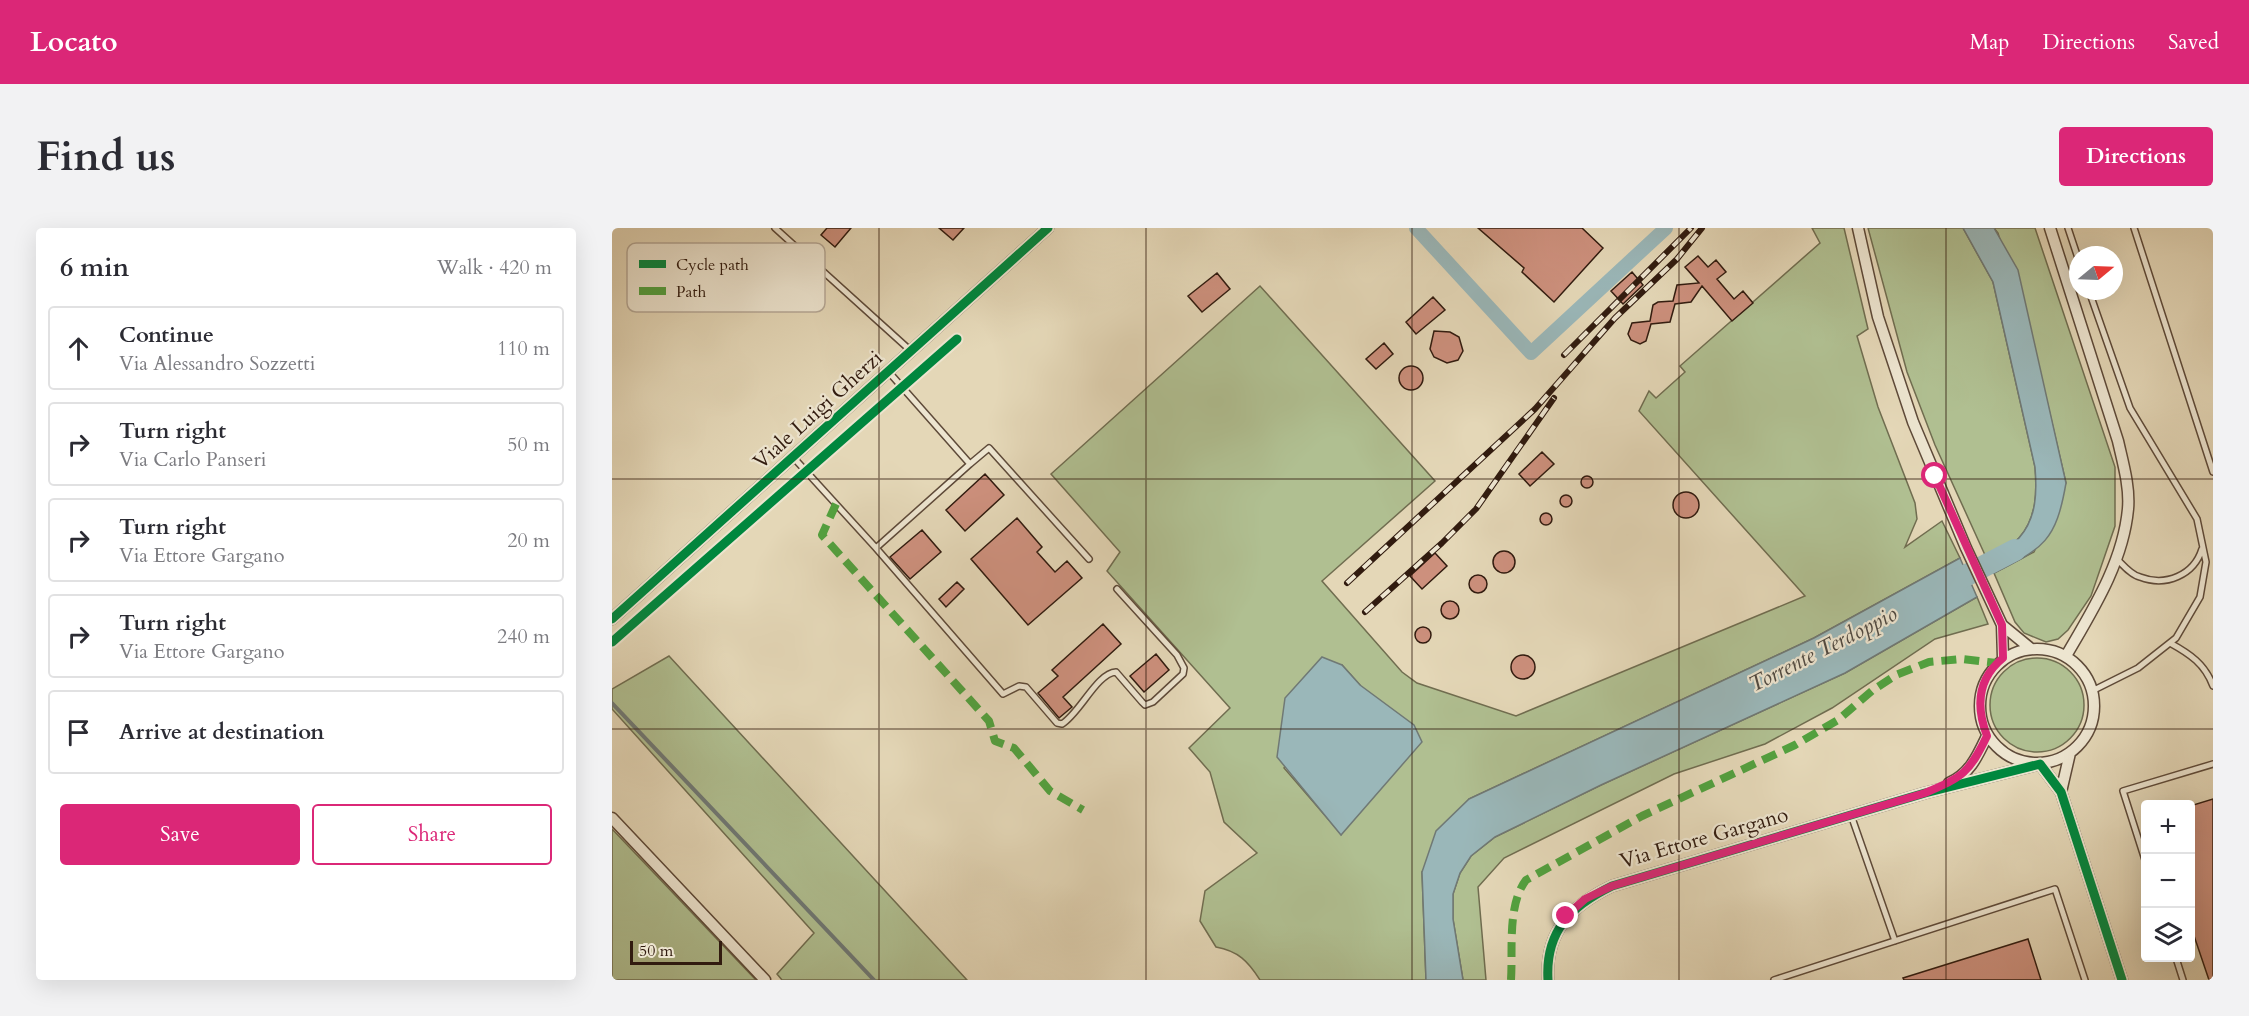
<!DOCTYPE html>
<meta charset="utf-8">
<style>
body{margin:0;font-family:Cardo,serif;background:#f2f2f3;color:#2b2b33}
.controls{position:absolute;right:18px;bottom:18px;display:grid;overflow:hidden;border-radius:6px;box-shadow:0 6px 24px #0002}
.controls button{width:54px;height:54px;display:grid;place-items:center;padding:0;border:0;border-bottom:2px solid #e1e1e2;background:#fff;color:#2b2b33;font:30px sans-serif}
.compass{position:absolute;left:1457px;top:18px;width:54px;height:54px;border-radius:50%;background:#fff;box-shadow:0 6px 24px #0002;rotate:71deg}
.scale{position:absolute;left:18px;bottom:15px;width:92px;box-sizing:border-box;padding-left:6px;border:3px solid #311b0f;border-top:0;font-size:16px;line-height:21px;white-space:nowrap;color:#311b0f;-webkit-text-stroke:4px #ede5d0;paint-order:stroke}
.stop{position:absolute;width:18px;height:18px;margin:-14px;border:4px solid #db2777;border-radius:50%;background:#fff}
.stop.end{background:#db2777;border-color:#fff;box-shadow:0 2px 6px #0008}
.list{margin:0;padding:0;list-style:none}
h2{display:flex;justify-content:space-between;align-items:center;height:78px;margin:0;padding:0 24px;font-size:26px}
h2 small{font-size:20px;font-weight:400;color:#7c7c81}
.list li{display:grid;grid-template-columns:39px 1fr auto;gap:18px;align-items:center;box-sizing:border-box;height:84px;margin:0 12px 12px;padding:0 12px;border:2px solid #e1e1e2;border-radius:6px}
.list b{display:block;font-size:22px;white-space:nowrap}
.list p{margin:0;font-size:20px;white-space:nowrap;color:#7c7c81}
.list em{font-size:20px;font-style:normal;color:#7c7c81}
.actions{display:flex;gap:12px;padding:18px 24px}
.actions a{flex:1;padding:14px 0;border:2px solid #db2777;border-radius:6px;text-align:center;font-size:21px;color:#db2777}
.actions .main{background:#db2777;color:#fff}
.icon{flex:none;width:33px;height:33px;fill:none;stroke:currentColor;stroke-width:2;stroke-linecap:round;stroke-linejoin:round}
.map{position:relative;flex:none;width:1601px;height:752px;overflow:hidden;border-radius:6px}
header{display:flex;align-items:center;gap:36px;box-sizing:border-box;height:84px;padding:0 30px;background:#db2777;color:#fff}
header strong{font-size:28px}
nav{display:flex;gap:33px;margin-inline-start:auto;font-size:21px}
.intro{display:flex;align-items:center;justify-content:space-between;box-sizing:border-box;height:144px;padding:0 36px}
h1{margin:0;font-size:42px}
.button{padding:15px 27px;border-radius:6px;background:#db2777;color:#fff;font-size:21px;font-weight:700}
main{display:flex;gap:36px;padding:0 36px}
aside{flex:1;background:#fff;border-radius:6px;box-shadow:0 6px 24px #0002}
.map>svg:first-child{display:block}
.green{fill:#b0bf91;stroke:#706d50;stroke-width:1.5;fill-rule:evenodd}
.water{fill:#9ab7b9;stroke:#707975;stroke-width:1.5}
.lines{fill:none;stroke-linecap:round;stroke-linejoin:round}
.stream{stroke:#707975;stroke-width:4}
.canal{stroke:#9ab7b9;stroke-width:14}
.river{stroke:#9ab7b9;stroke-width:22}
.building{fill:#cd907d;stroke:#311b0f;stroke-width:1.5}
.lane-casing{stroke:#5e4a39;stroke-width:8}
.street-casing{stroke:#5e4a39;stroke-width:13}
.lane{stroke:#ede5d0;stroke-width:5}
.street{stroke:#ede5d0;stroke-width:10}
.rail-casing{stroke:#311b0f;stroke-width:6}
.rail{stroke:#ede5d0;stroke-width:4;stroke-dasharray:11;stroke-linecap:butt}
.quiet{stroke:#52a13f;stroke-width:8;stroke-dasharray:15 8;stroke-linecap:butt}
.cycleway-casing{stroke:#ede5d0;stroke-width:13}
.cycleway{stroke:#00873e;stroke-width:9}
.route{stroke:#db2777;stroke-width:8}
.grid{fill:none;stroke:#311b0f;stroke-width:1.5;stroke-opacity:0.55}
.labels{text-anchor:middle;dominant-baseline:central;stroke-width:4.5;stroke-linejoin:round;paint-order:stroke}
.street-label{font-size:21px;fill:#311b0f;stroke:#ede5d0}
.water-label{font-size:22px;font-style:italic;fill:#504a42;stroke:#ede5d0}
.key{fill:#ede5d0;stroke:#b5a896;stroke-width:1.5}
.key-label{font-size:16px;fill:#311b0f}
</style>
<header>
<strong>Locato</strong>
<nav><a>Map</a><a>Directions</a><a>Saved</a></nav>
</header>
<div class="intro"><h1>Find us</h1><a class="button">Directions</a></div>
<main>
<aside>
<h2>6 min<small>Walk · 420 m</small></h2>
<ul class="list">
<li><svg class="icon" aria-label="ahead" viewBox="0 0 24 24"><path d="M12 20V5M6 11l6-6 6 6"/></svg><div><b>Continue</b><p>Via Alessandro Sozzetti</p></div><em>110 m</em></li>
<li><svg class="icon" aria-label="right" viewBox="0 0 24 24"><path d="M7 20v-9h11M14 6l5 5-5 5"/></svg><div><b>Turn right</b><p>Via Carlo Panseri</p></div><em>50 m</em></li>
<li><svg class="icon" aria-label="right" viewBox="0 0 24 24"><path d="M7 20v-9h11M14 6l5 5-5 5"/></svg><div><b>Turn right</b><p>Via Ettore Gargano</p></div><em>20 m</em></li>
<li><svg class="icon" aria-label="right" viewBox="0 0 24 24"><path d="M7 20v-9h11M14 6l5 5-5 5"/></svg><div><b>Turn right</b><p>Via Ettore Gargano</p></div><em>240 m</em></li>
<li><svg class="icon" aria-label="arrive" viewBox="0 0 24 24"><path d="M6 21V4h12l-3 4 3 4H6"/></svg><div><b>Arrive at destination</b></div></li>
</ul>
<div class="actions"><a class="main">Save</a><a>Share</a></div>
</aside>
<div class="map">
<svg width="1601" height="752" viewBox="0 0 1601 752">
<rect width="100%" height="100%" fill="#e4d7b7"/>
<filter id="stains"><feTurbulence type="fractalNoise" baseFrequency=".00333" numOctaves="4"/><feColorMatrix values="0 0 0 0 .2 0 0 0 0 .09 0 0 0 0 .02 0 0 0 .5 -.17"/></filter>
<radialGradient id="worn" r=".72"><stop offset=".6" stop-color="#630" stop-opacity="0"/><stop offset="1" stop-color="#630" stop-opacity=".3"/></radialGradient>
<path class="green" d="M1200,0H1232L1256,101L1245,108L1266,179L1303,275L1305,291L1293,319L1330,293L1348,330L1202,410L857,571L810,644L814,752H648C636,733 626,723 604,719L588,693L593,663L645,625L612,594L598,544L577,520L618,480L495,343L508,324L439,246L648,58L823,253L710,353L790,444L805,455L904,488L1193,368L1027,183L1037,163L1044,170L1073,144L1068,138L1208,15ZM730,437L748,457L729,606L672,540Z
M1256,0H1351L1381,54L1423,239C1425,263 1425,290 1407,310C1400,318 1383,322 1373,327L1323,217L1295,144Z
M1382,0H1423L1503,239V298L1479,368L1456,402L1446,411L1434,414L1412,405L1403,394L1382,345L1422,324L1454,255L1430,152L1386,5Z
M1365,369L1376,396L1323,411L1220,480L1153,516L1062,546L892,630L866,659L874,752H851L841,691V666L848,645L859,628L883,609L989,557L1233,445Z
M57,428L355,752H170L165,746L202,705L0,481V461Z
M1378 477a47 47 0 1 1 94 0a47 47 0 1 1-94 0Z
M0,601L144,752H0Z"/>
<path class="water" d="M1351,0H1382L1406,42L1454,255C1444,313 1432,320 1382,345L1373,327C1383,322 1400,318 1407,310C1425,290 1425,263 1423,239L1381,54Z
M1348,330L1365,369L1233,445L989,557L883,609L859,628L848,645L841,666V691L851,752H814L810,644L824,603L857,571L1202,410Z
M710,429L730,437L748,457L802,497L810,514L729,607L665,529L673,470Z"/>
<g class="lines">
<path class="stream" d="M0,475L262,752"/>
<path class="canal" d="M804,0L919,125L1054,0"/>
<path class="river" d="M1328,361L1403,322"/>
</g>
<path class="building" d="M215,0H239L223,19L209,7Z
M327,0H352L341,12Z
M866,0H970L991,20L942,74L910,44L912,40Z
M1086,28L1096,39L1104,32L1114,44L1105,51L1122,71L1131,63L1141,75L1120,93L1090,58L1079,74L1063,76L1058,94L1039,96L1034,113L1028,116L1019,112L1016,106L1020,95L1038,93L1041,77L1046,74L1061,73L1065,57L1087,55L1073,39Z
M1020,44L1031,57L1011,76L999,63Z
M605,45L618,61L590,84L576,68Z
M821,69L833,82L804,106L794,94Z
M822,103L838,104L847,109L851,123L846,132L835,135L822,129L818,121Z
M772,115L781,126L764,141L754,131Z
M787 150a12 12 0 1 1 24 0a12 12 0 1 1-24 0Z
M930,224L942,236L918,258L907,246Z
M373,246L392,267L353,303L334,282Z
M969 254a6 6 0 1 1 12 0a6 6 0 1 1-12 0Z
M1061 277a13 13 0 1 1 26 0a13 13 0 1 1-26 0Z
M948 273a6 6 0 1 1 12 0a6 6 0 1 1-12 0Z
M928 291a6 6 0 1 1 12 0a6 6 0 1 1-12 0Z
M405,290L430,319L425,324L443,344L455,333L470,350L416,397L359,331Z
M310,302L329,324L298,351L278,329Z
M881 334a11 11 0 1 1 22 0a11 11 0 1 1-22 0Z
M823,325L835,338L810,361L798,348Z
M857 356a9 9 0 1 1 18 0a9 9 0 1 1-18 0Z
M345,354L352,361L334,379L327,371Z
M829 382a9 9 0 1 1 18 0a9 9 0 1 1-18 0Z
M491,396L509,416L451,469L460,479L447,490L426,465L446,448L440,442Z
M803 407a8 8 0 1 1 16 0a8 8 0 1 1-16 0Z
M544,426L557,442L532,464L518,448Z
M899 439a12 12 0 1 1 24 0a12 12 0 1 1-24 0Z
M1601,571V752H1597L1578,696V578Z
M1416,711L1429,752H1292L1291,750Z"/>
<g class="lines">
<defs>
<path id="lane" d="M163,0L299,123
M1456,0L1466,30
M1522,0L1601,244
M1477,63L1518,180L1585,291L1594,334L1588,369L1564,410L1526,440L1480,463
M275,142L358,236L377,220L477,331
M181,229L264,320
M358,236L264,320L391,466L407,458L414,459L445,495L450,496C468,485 485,445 504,444L530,474L533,477L541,474L571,446L572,440L565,427L505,361
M1505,331C1511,337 1519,347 1528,349C1554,359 1582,347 1590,321
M1558,415C1578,426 1593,436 1601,458
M1239,587L1283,713
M1534,635L1511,563L1601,536
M1564,730L1571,752
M1162,752L1443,661L1473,752"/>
<path id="street" d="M1246,0L1266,89L1301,194L1354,320L1390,397L1391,430
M1438,0L1506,213C1511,235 1518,259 1516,281C1511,335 1480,383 1454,428
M0,391L436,0
M1390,397L1418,420
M1368 478a57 57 0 1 1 114 0a57 57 0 1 1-114 0Z
M1337,555C1358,546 1366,527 1375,508
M1449,564L1458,525
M0,590L153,752
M936,752C933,703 959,678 1000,658L1313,565L1428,536L1449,564L1510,752"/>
</defs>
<use href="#lane" class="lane-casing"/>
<use href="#street" class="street-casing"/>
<use href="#lane" class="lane"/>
<use href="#street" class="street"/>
<defs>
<path id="rail" d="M952,127L1079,0
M735,355L923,181L1003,90L1065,31L1090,0
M753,384L830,315L864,281L942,170"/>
</defs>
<use href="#rail" class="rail-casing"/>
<use href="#rail" class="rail"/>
<path class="quiet" d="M224,276L210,307L377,493L383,513L402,520L438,563L471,582
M899,752C901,721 895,677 914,652L1030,588L1183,517L1226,492L1261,462L1284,447L1317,434L1350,431L1385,435"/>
<defs>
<path id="cycleway" d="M0,391L436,0
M0,414L345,111
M936,752C933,703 959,678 1000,658L1313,565L1428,536L1449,564L1510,752"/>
</defs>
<use href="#cycleway" class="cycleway-casing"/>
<use href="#cycleway" class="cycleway"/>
</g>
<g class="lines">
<path class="route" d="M954,688L973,671L1000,658L1313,565C1351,549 1357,545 1375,508C1364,479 1365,451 1391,430L1390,397L1323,248"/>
</g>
<path class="grid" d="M267,0V752M534,0V752M800,0V752M1067,0V752M1334,0V752M0,251H1601M0,501H1601"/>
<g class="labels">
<g class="street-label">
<text transform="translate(206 182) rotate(-42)">Viale Luigi Gherzi</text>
<text transform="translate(1092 610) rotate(-16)">Via Ettore Gargano</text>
</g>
<g class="water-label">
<text transform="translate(1211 421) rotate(-27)">Torrente Terdoppio</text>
</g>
</g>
<rect x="15" y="15" width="198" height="69" rx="9" class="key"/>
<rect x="27" y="32" width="27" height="8" fill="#00873e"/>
<rect x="27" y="59" width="27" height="8" fill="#52a13f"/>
<g class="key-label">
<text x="64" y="42">Cycle path</text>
<text x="64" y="69">Path</text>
</g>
<rect width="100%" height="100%" filter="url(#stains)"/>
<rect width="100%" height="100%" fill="url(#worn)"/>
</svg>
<div class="controls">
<button>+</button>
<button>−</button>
<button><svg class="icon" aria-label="layers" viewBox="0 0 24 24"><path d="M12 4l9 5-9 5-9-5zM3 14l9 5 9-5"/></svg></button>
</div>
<svg class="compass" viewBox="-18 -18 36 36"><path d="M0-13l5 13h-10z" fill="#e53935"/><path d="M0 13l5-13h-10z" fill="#7c7c81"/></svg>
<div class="scale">50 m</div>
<div class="stop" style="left:1323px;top:248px"></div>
<div class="stop end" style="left:954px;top:688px"></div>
</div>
</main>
